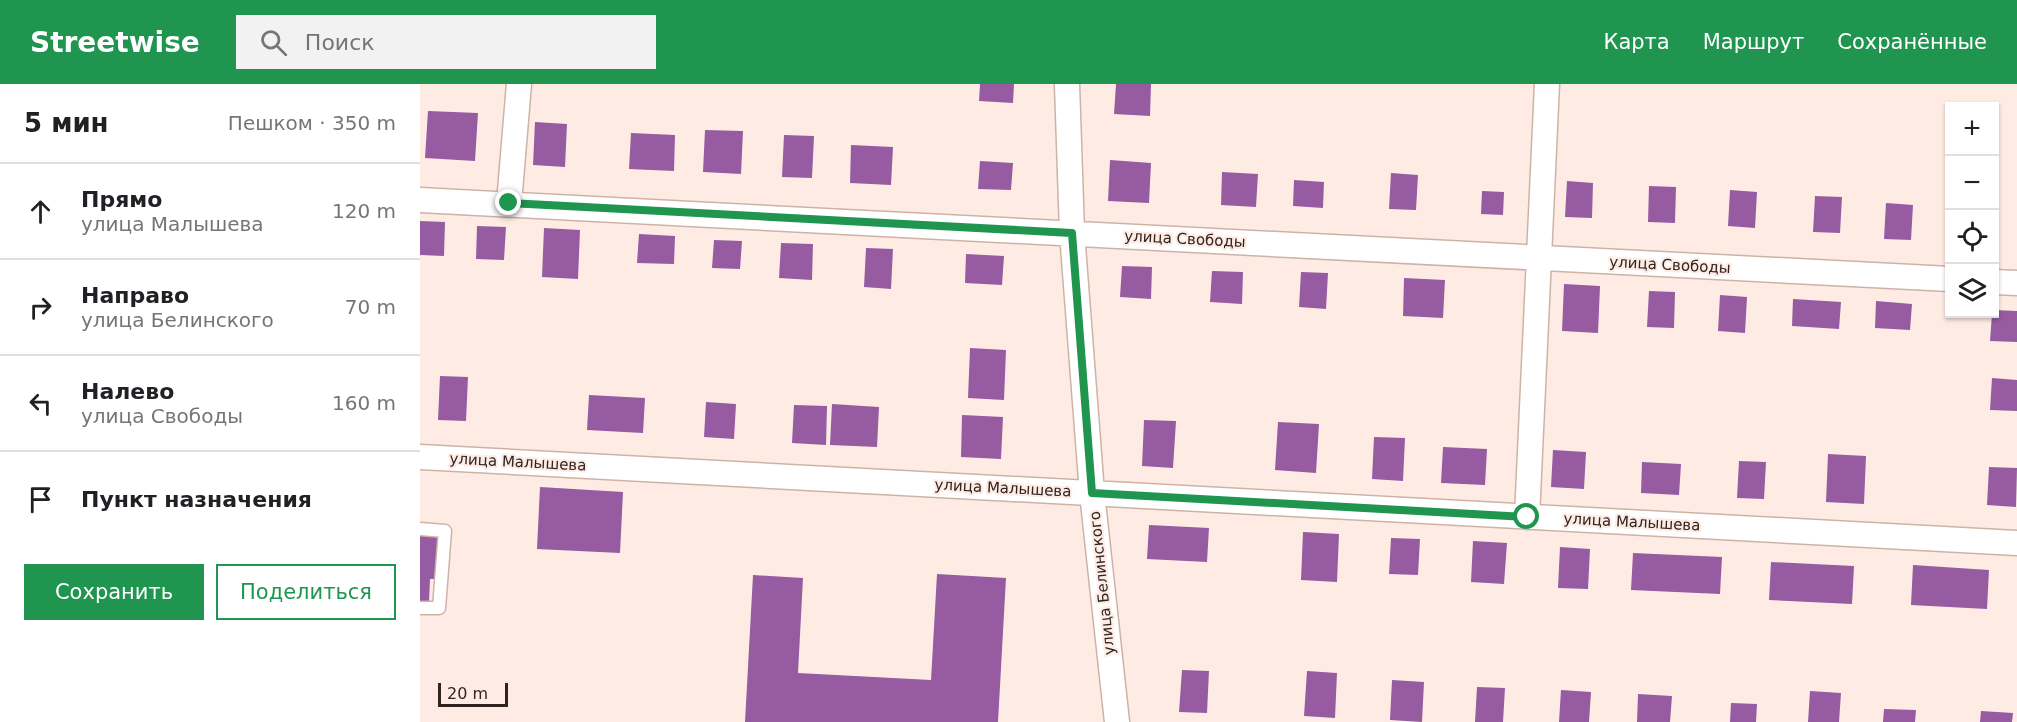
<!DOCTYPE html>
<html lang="ru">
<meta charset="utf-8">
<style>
body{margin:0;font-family:"DejaVu Sans",sans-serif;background:#f2f2f2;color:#202124}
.controls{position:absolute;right:18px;top:18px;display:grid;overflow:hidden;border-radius:0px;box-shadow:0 2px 4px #0004}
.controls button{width:54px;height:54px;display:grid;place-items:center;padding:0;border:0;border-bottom:2px solid #e0e0e0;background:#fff;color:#202124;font:30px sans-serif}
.scale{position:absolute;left:18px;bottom:15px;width:70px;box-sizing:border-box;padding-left:6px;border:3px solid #2f2420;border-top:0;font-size:16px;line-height:21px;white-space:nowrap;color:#2f2420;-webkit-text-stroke:4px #feece4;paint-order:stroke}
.stop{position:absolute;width:18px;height:18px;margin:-14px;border:4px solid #1f9550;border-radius:50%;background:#fff}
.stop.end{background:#1f9550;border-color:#fff;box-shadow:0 2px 6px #0008}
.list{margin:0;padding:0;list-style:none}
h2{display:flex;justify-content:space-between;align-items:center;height:78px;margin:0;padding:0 24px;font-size:26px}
h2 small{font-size:20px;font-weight:400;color:#757577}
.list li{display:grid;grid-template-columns:39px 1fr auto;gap:18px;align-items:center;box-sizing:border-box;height:96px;padding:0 24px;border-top:2px solid #e0e0e0}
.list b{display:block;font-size:22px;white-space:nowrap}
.list p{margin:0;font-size:20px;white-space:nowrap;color:#757577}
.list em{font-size:20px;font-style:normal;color:#757577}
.actions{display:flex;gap:12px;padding:18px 24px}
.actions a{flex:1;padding:14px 0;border:2px solid #1f9550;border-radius:0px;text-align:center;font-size:21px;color:#1f9550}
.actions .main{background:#1f9550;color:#fff}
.icon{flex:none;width:33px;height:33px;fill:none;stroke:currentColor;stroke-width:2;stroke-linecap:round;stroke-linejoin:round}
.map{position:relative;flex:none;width:1597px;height:638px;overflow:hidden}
header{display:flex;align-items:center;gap:36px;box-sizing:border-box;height:84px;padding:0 30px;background:#1f9550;color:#fff}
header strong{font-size:28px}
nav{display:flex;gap:33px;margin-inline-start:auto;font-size:21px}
.search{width:420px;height:54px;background:#f2f2f2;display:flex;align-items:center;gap:15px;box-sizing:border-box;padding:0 21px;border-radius:0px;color:#757577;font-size:22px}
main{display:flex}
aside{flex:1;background:#fff}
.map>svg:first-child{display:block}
.building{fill:#965ba1}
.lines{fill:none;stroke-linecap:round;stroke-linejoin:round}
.lane-casing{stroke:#cfb2a6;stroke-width:15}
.street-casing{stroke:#cfb2a6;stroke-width:27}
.lane{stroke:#fff;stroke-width:12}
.street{stroke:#fff;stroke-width:24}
.route{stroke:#1f9550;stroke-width:8}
.labels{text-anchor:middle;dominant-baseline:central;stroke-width:4.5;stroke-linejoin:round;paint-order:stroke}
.street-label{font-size:15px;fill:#2f2420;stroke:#feece4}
</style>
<header>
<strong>Streetwise</strong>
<div class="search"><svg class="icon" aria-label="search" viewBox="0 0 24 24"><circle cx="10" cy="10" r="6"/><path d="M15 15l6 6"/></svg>Поиск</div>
<nav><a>Карта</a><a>Маршрут</a><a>Сохранённые</a></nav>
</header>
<main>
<aside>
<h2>5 мин<small>Пешком · 350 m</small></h2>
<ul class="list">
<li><svg class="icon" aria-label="ahead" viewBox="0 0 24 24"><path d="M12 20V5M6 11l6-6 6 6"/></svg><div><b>Прямо</b><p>улица Малышева</p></div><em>120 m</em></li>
<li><svg class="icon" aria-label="right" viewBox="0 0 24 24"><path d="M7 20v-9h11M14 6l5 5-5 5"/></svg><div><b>Направо</b><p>улица Белинского</p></div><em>70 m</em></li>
<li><svg class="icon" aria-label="left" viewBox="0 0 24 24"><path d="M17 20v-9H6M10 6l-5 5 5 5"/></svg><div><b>Налево</b><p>улица Свободы</p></div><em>160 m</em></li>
<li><svg class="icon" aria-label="arrive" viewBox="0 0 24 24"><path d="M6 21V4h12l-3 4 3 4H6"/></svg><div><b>Пункт назначения</b></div></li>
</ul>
<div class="actions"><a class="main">Сохранить</a><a>Поделиться</a></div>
</aside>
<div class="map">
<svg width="1597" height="638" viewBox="0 0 1597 638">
<rect width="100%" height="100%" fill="#feece4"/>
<path class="building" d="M560,0H594L593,19L559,17Z
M696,0H731L730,32L694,30Z
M8,27L58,29L55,77L5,74Z
M115,38L147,40L145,83L113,81Z
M285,46L323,47L321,90L283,88Z
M211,49L255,51L254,87L209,85Z
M364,51L394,52L392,94L362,93Z
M431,61L473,63L471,101L430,99Z
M690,76L731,79L729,119L688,117Z
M560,77L593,79L591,106L558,105Z
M802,88L838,90L836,123L801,121Z
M971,89L998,91L996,126L969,125Z
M874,96L904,98L903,124L873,122Z
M1147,97L1173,99L1172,134L1145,133Z
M1229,102L1256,103L1255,139L1228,138Z
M1310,106L1337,108L1335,144L1308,142Z
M1062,107L1084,108L1083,131L1061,130Z
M1395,112L1422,113L1420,149L1393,148Z
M1466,119L1493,121L1491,156L1464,155Z
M0,137L25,138L24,172L0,171Z
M57,142L86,143L84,176L56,175Z
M124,144L160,146L158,195L122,193Z
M219,150L255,152L254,180L217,179Z
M294,156L322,157L320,185L292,184Z
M361,159L393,160L392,196L359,194Z
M446,164L473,165L471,205L444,203Z
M546,170L584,172L582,201L545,199Z
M702,182L732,183L731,215L700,213Z
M792,187L823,188L822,220L790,218Z
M881,188L908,189L906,225L879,223Z
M984,194L1025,196L1023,234L983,232Z
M1144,200L1180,202L1178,249L1142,247Z
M1229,207L1255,208L1254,244L1227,243Z
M1300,211L1327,213L1325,249L1298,247Z
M1373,215L1421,218L1419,245L1372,242Z
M1456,217L1492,220L1490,246L1455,244Z
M1574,226L1597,227V258L1570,257L1572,230H1574Z
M550,264L586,266L584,316L548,314Z
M20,292L48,293L46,337L18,336Z
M1572,294L1597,296V327L1570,326Z
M169,311L225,314L223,349L167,346Z
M286,318L316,320L314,355L284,353Z
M412,320L459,323L457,363L410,361Z
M374,321L407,322L406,361L372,359Z
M542,331L583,333L581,375L541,373Z
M724,336L756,337L753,384L722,382Z
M858,338L899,340L896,389L855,386Z
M954,353L985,354L983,397L952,395Z
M1023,363L1067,365L1065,401L1021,399Z
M1133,366L1166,368L1164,405L1131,403Z
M1408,370L1446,372L1444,420L1406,418Z
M1319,377L1346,378L1344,415L1317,414Z
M1222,378L1261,380L1259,411L1221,409Z
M1569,383L1597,384L1596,423L1567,421Z
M120,403L203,408L200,469L117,465Z
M729,441L789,444L787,478L727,475Z
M883,448L919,450L917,498L881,496Z
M0,450L21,451L19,495H10L9,518H0Z
M971,454L1000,455L998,491L969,490Z
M1053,457L1087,459L1084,500L1051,498Z
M1140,463L1170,465L1168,505L1138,504Z
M1213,469L1302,473L1300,510L1211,506Z
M1351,478L1434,482L1432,520L1349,516Z
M1493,481L1569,486L1567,525L1491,521Z
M517,490L586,494L578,638H325L333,491L383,494L378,589L511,596Z
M762,586L789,587L787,629L759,628Z
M887,587L917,589L915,634L884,632Z
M972,596L1004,598L1002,638L970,636Z
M1057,603L1085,604L1083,638H1055Z
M1141,606L1171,608L1169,638H1139Z
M1390,607L1421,609L1419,638H1388Z
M1218,610L1252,612L1250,638H1217Z
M1311,619L1337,620L1336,638H1310Z
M1464,625L1496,626L1495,638H1463Z
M1561,627L1593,629L1592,638H1560Z"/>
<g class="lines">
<defs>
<path id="lane" d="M0,445L25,447L19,524H0"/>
<path id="street" d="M647,0L652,149L672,409L697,638
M0,116L1530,195
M89,119L99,0
M1574,198L1597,199
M0,373L1597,459
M1107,433L1127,0"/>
</defs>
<use href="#lane" class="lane-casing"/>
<use href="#street" class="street-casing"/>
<use href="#lane" class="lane"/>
<use href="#street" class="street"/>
</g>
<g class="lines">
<path class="route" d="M89,119L652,149L672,409L1107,433"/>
</g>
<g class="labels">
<g class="street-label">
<text transform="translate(765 155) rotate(3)">улица Свободы</text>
<text transform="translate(1250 181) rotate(3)">улица Свободы</text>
<text transform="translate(98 378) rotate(3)">улица Малышева</text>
<text transform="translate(583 404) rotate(3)">улица Малышева</text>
<text transform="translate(1212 438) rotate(3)">улица Малышева</text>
<text transform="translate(682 499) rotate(-96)">улица Белинского</text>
</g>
</g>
</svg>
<div class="controls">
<button>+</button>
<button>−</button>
<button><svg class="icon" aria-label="locate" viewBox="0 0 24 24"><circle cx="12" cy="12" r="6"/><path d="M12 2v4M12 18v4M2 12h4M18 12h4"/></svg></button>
<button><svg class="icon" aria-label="layers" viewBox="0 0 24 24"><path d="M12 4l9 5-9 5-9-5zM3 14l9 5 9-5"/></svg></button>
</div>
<div class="scale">20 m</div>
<div class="stop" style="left:1107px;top:433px"></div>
<div class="stop end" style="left:89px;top:119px"></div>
</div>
</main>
